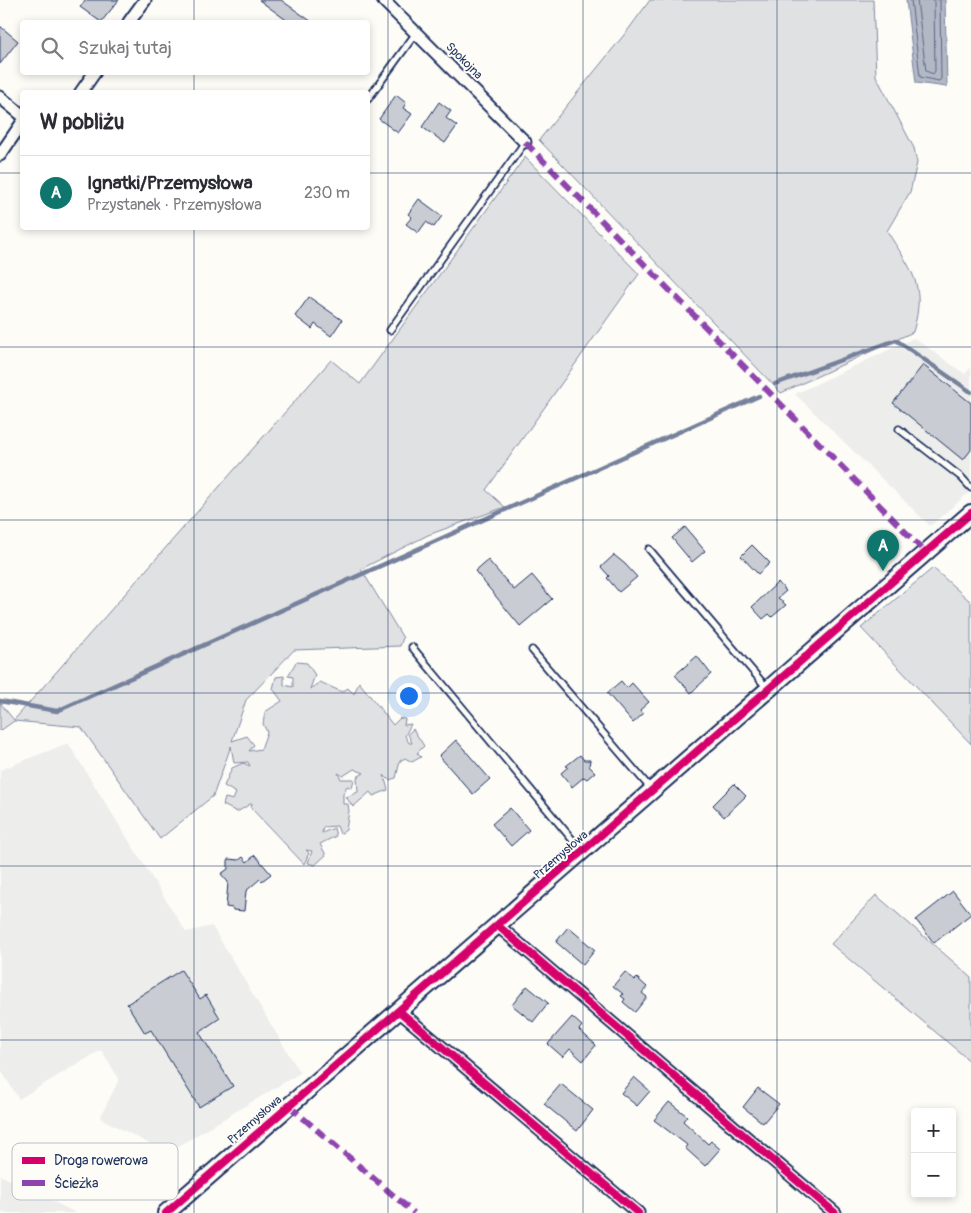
<!DOCTYPE html>
<html lang="pl">
<meta charset="utf-8">
<style>
body{margin:0;font-family:Pangolin,sans-serif;background:#f7f7f7;color:#2b2b33}
.controls{position:absolute;right:15px;bottom:15px;display:grid;overflow:hidden;border-radius:5px;box-shadow:0 2px 8px #0003}
.controls button{width:45px;height:45px;display:grid;place-items:center;padding:0;border:0;border-bottom:1px solid #e1e1e2;background:#fff;color:#2b2b33;font:25px sans-serif}
.you{position:absolute;left:408px;top:695px;width:18px;height:18px;margin:-12px;border:4px solid #fff;border-radius:50%;background:#1a73e8;box-shadow:0 0 0 8px #1a73e833}
.badge{display:grid;place-items:center;width:32px;height:32px;border-radius:50%;background:#0f766e;color:#fff;font-size:16px;font-weight:700}
.pin{position:absolute;translate:-50% -41px;filter:drop-shadow(0 1px 2px #0008)}
.pin::after{content:'';position:absolute;top:26px;width:18px;height:15px;background:inherit;clip-path:polygon(0 0,100% 0,50% 100%)}
.list{margin:0;padding:0;list-style:none}
h2{display:flex;justify-content:space-between;align-items:center;height:65px;margin:0;padding:0 20px;font-size:21px}
h2 small{font-size:16px;font-weight:400;color:#7c7c81}
.list li{display:grid;grid-template-columns:32px 1fr auto;gap:15px;align-items:center;box-sizing:border-box;height:75px;padding:0 20px;border-top:1px solid #e1e1e2}
.list b{display:block;font-size:19px;white-space:nowrap}
.list p{margin:0;font-size:16px;white-space:nowrap;color:#7c7c81}
.list em{font-size:16px;font-style:normal;color:#7c7c81}
.icon{flex:none;width:28px;height:28px;fill:none;stroke:currentColor;stroke-width:2;stroke-linecap:round;stroke-linejoin:round}
.map{position:relative;flex:none;width:971px;height:1213px;overflow:hidden}
.search{position:absolute;background:#fff;box-shadow:0 2px 8px #0003;left:20px;top:20px;width:350px;height:55px;display:flex;align-items:center;gap:12px;box-sizing:border-box;padding:0 18px;border-radius:5px;color:#7c7c81;font-size:19px}
.panel{position:absolute;background:#fff;box-shadow:0 2px 8px #0003;left:20px;top:90px;width:350px;height:140px;border-radius:5px}
.map>svg:first-child{display:block}
.built{fill:#edeeec}
.green{fill:#e0e1e3;stroke:#7e88a0}
.water{fill:#b3b8c5;stroke:#76819c}
.lines{fill:none;stroke-linecap:round;stroke-linejoin:round}
.shore{stroke:#586687;stroke-width:1}
.stream{stroke:#76819c;stroke-width:4.5}
.building{fill:#c9ccd3;stroke:#1b2f5e}
.lane-casing{stroke:#1b2f5e;stroke-width:9}
.street-casing{stroke:#1b2f5e;stroke-width:15}
.secondary-casing{stroke:#1b2f5e;stroke-width:20}
.lane{stroke:#fdfcf7;stroke-width:5.5}
.street{stroke:#fdfcf7;stroke-width:11}
.secondary{stroke:#fdfcf7;stroke-width:16}
.quiet{stroke:#8e44ad;stroke-width:6;stroke-dasharray:12 6;stroke-linecap:butt}
.cycleway-casing{stroke:#fdfcf7;stroke-width:11}
.cycleway{stroke:#d6006c;stroke-width:8}
.grid{fill:none;stroke:#1b2f5e;stroke-width:1;stroke-opacity:0.55}
.labels{text-anchor:middle;dominant-baseline:central;stroke-width:4;stroke-linejoin:round;paint-order:stroke}
.street-label{font-size:12px;fill:#1b2f5e;stroke:#fdfcf7}
.key{fill:#fdfcf7;stroke:#b9bec9;stroke-width:1}
.key-label{font-size:14px;fill:#1b2f5e}
</style>
<div class="map">
<svg width="971" height="1213" viewBox="0 0 971 1213">
<rect width="100%" height="100%" fill="#fdfcf7"/>
<filter id="ink" filterUnits="userSpaceOnUse"><feTurbulence type="fractalNoise" baseFrequency=".02" numOctaves="2"/><feDisplacementMap in="SourceGraphic" scale="10" xChannelSelector="R" yChannelSelector="G"/><feConvolveMatrix kernelMatrix="1 2 1 2 8 2 1 2 1" color-interpolation-filters="sRGB"/></filter>
<g filter="url(#ink)">
<path class="built" d="M914,338L965,374L971,367V491L930,526L795,394Z
M68,743L186,932L212,926L300,1073L167,1153L100,1118L119,1079L101,1050L19,1099L0,1069V770Z
M0,1175L76,1213H0Z"/>
<path class="green" d="M650,0H873L876,76L914,148L917,163L910,192L887,231C911,270 927,284 913,332L781,393L539,140L628,30Z
M525,157L639,274L486,490L505,507L428,535L361,569L403,638L400,646L294,650L246,700L232,741L247,736L254,745L249,751L261,749L267,732L263,724L265,712L282,701L273,689L276,677L284,676V685L293,687V677L288,676L296,662L307,663L315,675L310,689L320,682L342,692L348,688L354,694L359,682L393,725L400,718L405,719L404,725L411,724L405,736L409,743H412L408,734L413,729L424,746L417,753L421,757L412,762L405,758L400,761L396,778L389,780L384,775L388,790L373,796L370,792L353,807L346,797L358,792L357,777L364,773L354,769L343,776L338,773L341,779H354L352,788L347,786L343,794V804H348L349,811L346,830L340,834L337,826L323,827L322,833L334,828L336,836L320,844L326,855L315,865L308,863L312,851L306,850L309,853L304,864L251,808L252,803L237,812L223,805L225,798L233,800L236,793L224,786L232,768L243,763L250,766L248,762L234,763L231,746L213,796L160,839L81,727L14,721L0,731V703L14,720L331,360L360,384Z
M933,568L971,602V744L861,628Z
M876,895L971,977V1062L831,944Z"/>
<path class="water" d="M906,0H945L947,87L916,83Z"/>
<g class="lines">
<path class="shore" d="M911,0L920,77L939,81L941,79L940,0
M917,0L926,71L933,74L935,71L934,0"/>
<path class="stream" d="M775,384L896,340L971,392
M0,701L57,711L759,396"/>
</g>
<path class="building" d="M86,0H119L101,22L80,7Z
M259,0H281L312,22H289Z
M0,26L18,41L0,64Z
M396,95L406,103L403,108L412,114L398,133L379,119Z
M439,102L451,111L446,118L457,126L445,143L422,127Z
M419,199L442,216L434,227L426,222L418,233L406,224L412,217L408,214Z
M309,297L342,320L331,336L315,324L312,329L295,316Z
M923,365L971,403V450L963,460L893,403Z
M685,527L705,551L692,562L672,538Z
M752,545L770,563L758,574L741,556Z
M614,555L625,564L637,577L619,592L607,578L609,576L601,567Z
M488,560L514,590L532,575L552,599L520,626L475,571Z
M778,582L786,591L778,598L786,605L772,617L769,614L763,619L752,607Z
M697,656L711,674L691,693L675,675Z
M621,681L627,688L632,683L649,702L640,710L643,714L633,723L607,693Z
M456,740L490,779L473,794L439,756Z
M580,755L584,760H590L589,766L595,772L587,779L584,777L572,787L561,773L568,767L566,766Z
M734,784L746,796L724,817L713,805Z
M510,808L529,830L511,846L492,824Z
M255,855L271,874L262,881L260,879L246,891L244,911L233,910L232,908L226,907L228,882L221,874L228,869V859L239,860L243,857L247,862Z
M953,891L971,914L934,943L916,920Z
M568,927L595,950L583,965L556,942Z
M181,970L200,999L206,995L220,1018L199,1032L233,1086L199,1107L151,1030L145,1033L127,1004Z
M625,972L635,980L637,978L647,987L642,993L647,997L635,1012L623,1002L625,999L621,996L623,994L613,986Z
M527,986L548,1003L533,1022L512,1005Z
M572,1017L582,1026L579,1030L596,1045L583,1061L570,1049L563,1057L548,1044Z
M634,1077L650,1091L637,1106L621,1093Z
M561,1084L593,1110L577,1131L544,1104Z
M758,1088L779,1104L763,1123L743,1107Z
M669,1102L687,1116L683,1121L708,1144L711,1141L720,1149L705,1166L685,1148L687,1145L654,1120Z"/>
<g class="lines">
<defs>
<path id="lane" d="M368,99L416,33
M390,330L525,142
M899,429L961,477L971,488
M649,549L767,688
M412,647L581,850
M532,650L651,789"/>
<path id="street" d="M383,0L525,142
M129,22L145,0
M81,92L95,72
M0,97L22,115
M0,155L22,123
M497,925L835,1213
M399,1011L638,1213"/>
<path id="secondary" d="M166,1213L971,513"/>
</defs>
<use href="#lane" class="lane-casing"/>
<use href="#street" class="street-casing"/>
<use href="#secondary" class="secondary-casing"/>
<use href="#lane" class="lane"/>
<use href="#street" class="street"/>
<use href="#secondary" class="secondary"/>
<path class="quiet" d="M525,142L926,553
M289,1106L414,1213"/>
<defs>
<path id="cycleway" d="M497,925L835,1213
M399,1011L638,1213
M166,1213L971,513"/>
</defs>
<use href="#cycleway" class="cycleway-casing"/>
<use href="#cycleway" class="cycleway"/>
</g>
</g>
<path class="grid" d="M194,0V22M388,0V1213M583,0V1213M777,0V1213M194,72V92M0,173H22M368,173H971M194,228V1213M0,347H971M0,520H971M0,693H971M0,866H971M0,1040H971"/>
<g class="labels">
<g class="street-label">
<text transform="translate(464 61) rotate(45)">Spokojna</text>
<text transform="translate(561 855) rotate(-41)">Przemysłowa</text>
<text transform="translate(255 1120) rotate(-41)">Przemysłowa</text>
</g>
</g>
<rect x="12" y="1143" width="166" height="57" rx="8" class="key"/>
<rect x="22" y="1157" width="23" height="7" fill="#d6006c"/>
<rect x="22" y="1180" width="23" height="6" fill="#8e44ad"/>
<g class="key-label">
<text x="54" y="1165">Droga rowerowa</text>
<text x="54" y="1188">Ścieżka</text>
</g>
</svg>
<div class="controls">
<button>+</button>
<button>−</button>
</div>
<div class="you"></div>
<div class="pin badge" style="left:883px;top:571px">A</div>
<div class="search"><svg class="icon" aria-label="search" viewBox="0 0 24 24"><circle cx="10" cy="10" r="6"/><path d="M15 15l6 6"/></svg>Szukaj tutaj</div>
<section class="panel">
<h2>W pobliżu<small></small></h2>
<ul class="list">
<li><span class="badge">A</span><div><b>Ignatki/Przemysłowa</b><p>Przystanek · Przemysłowa</p></div><em>230 m</em></li>
</ul>
</section>
</div>
